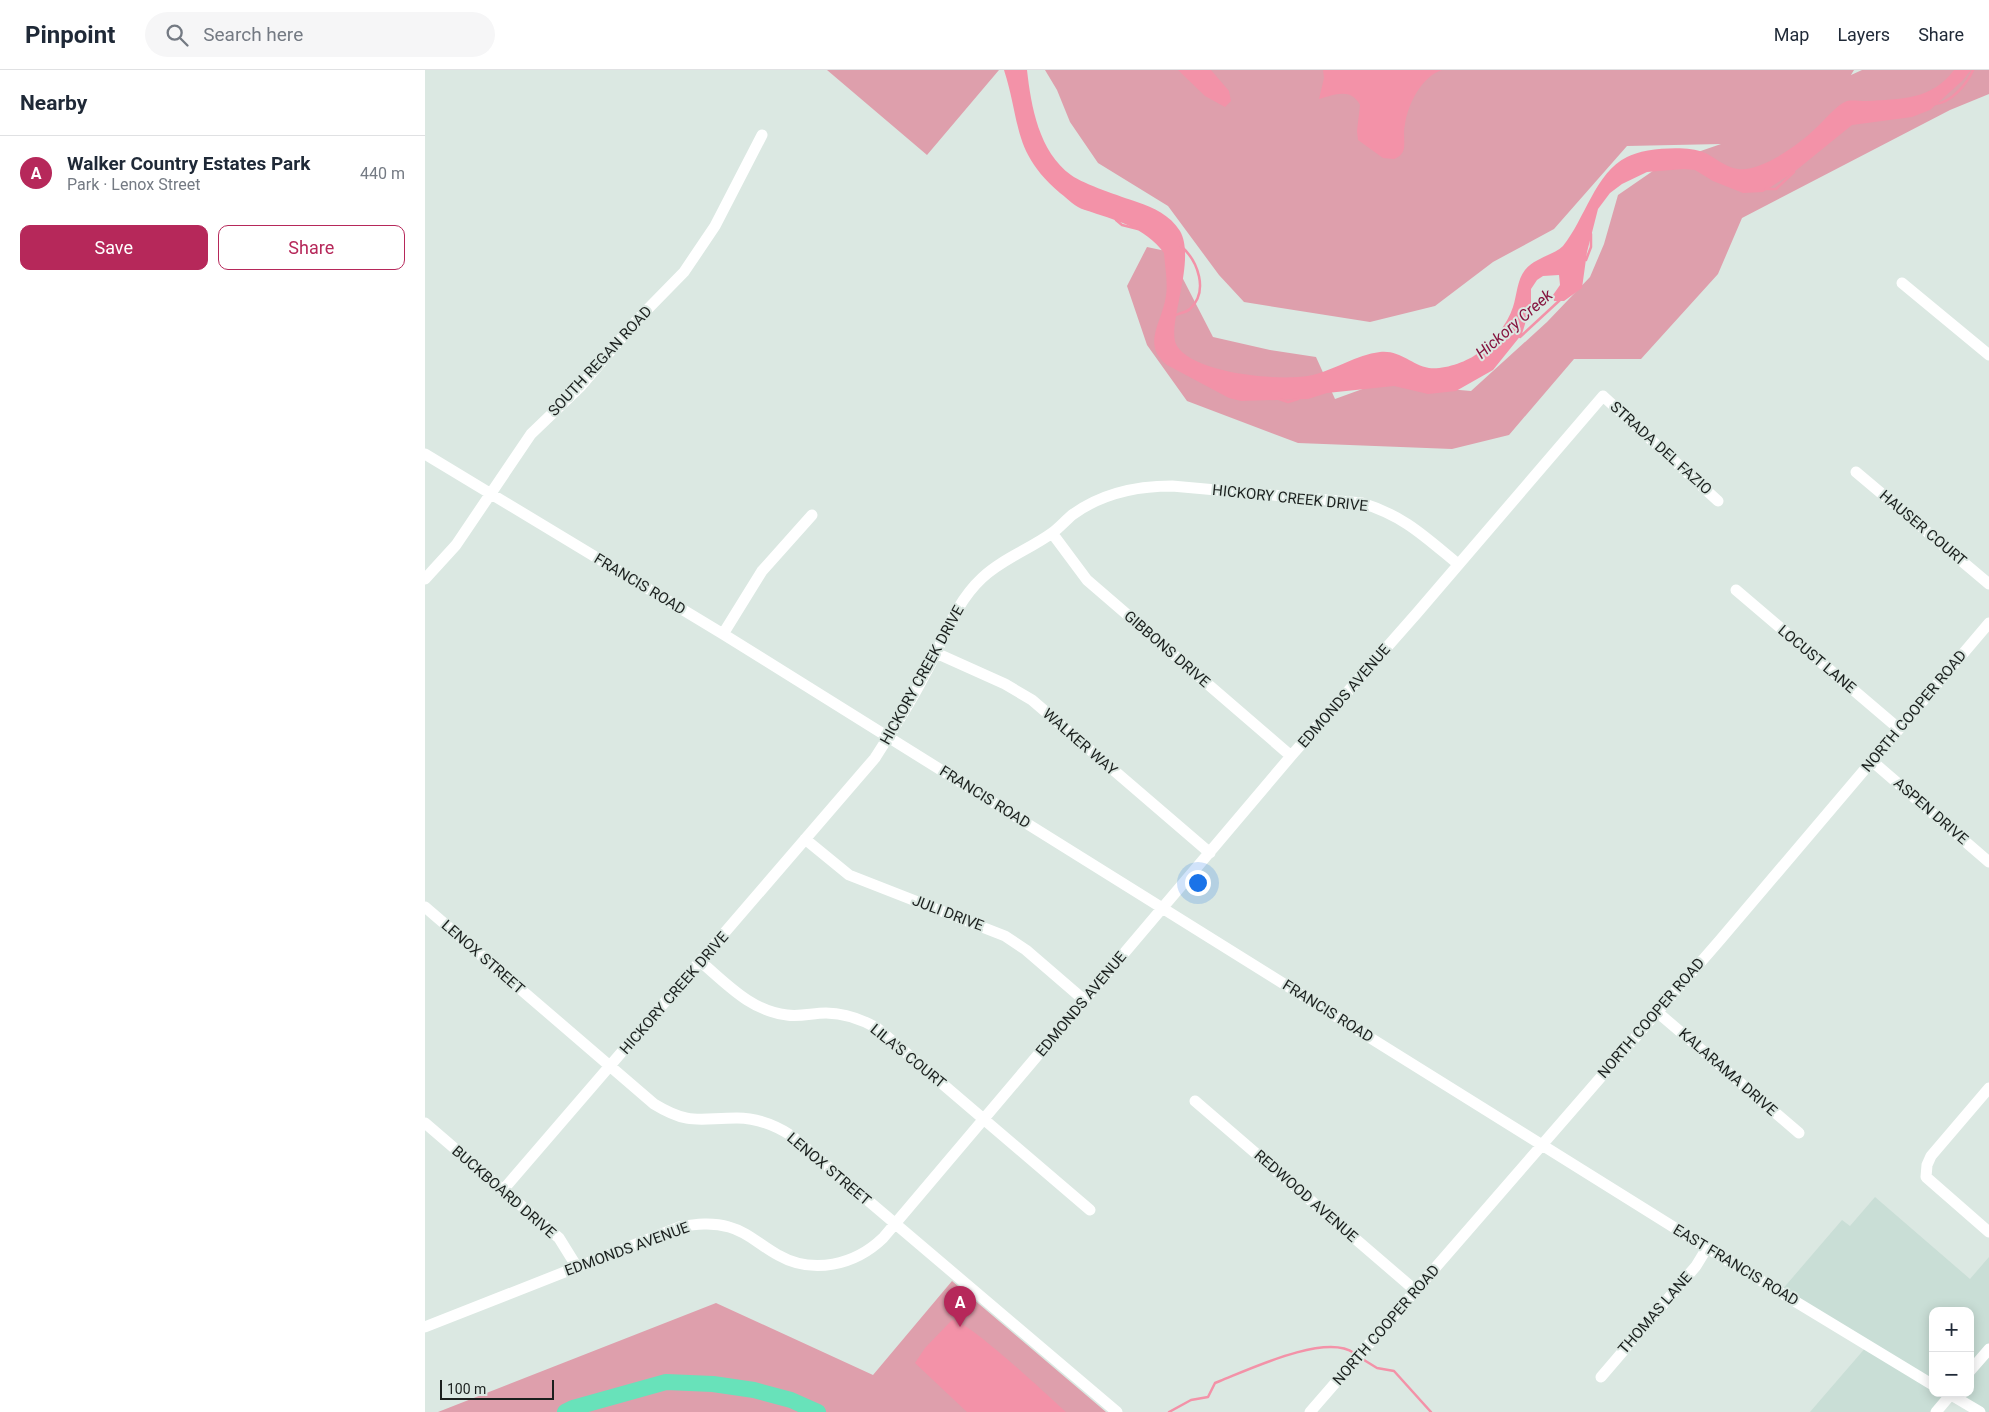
<!DOCTYPE html>
<meta charset="utf-8">
<style>
body{margin:0;font-family:Roboto,sans-serif;background:#f6f6f7;color:#1f2937}
.controls{position:absolute;right:15px;bottom:15px;display:grid;overflow:hidden;border-radius:10px;box-shadow:0 2px 12px #0003}
.controls button{width:45px;height:45px;display:grid;place-items:center;padding:0;border:0;border-bottom:1px solid #e0e1e3;background:#fff;color:#1f2937;font:25px sans-serif}
.scale{position:absolute;left:15px;bottom:12px;width:114px;box-sizing:border-box;padding-left:5px;border:2px solid #1b201e;border-top:0;font-size:14px;line-height:18px;white-space:nowrap;color:#1b201e;-webkit-text-stroke:4px #dbe8e2;paint-order:stroke}
.you{position:absolute;left:772px;top:812px;width:18px;height:18px;margin:-12px;border:4px solid #fff;border-radius:50%;background:#1a73e8;box-shadow:0 0 0 8px #1a73e833}
.badge{display:grid;place-items:center;width:32px;height:32px;border-radius:50%;background:#b6285a;color:#fff;font-size:16px;font-weight:700}
.pin{position:absolute;translate:-50% -41px;filter:drop-shadow(0 1px 2px #0008)}
.pin::after{content:'';position:absolute;top:26px;width:18px;height:15px;background:inherit;clip-path:polygon(0 0,100% 0,50% 100%)}
.list{margin:0;padding:0;list-style:none}
h2{display:flex;justify-content:space-between;align-items:center;height:65px;margin:0;padding:0 20px;font-size:21px}
h2 small{font-size:16px;font-weight:400;color:#747a83}
.list li{display:grid;grid-template-columns:32px 1fr auto;gap:15px;align-items:center;box-sizing:border-box;height:75px;padding:0 20px;border-top:1px solid #e0e1e3}
.list b{display:block;font-size:19px;white-space:nowrap}
.list p{margin:0;font-size:16px;white-space:nowrap;color:#747a83}
.list em{font-size:16px;font-style:normal;color:#747a83}
.actions{display:flex;gap:10px;padding:15px 20px}
.actions a{flex:1;padding:11px 0;border:1px solid #b6285a;border-radius:10px;text-align:center;font-size:18px;color:#b6285a}
.actions .main{background:#b6285a;color:#fff}
.icon{flex:none;width:28px;height:28px;fill:none;stroke:currentColor;stroke-width:2;stroke-linecap:round;stroke-linejoin:round}
.map{position:relative;flex:none;width:1564px;height:1342px;overflow:hidden}
header{display:flex;align-items:center;gap:30px;box-sizing:border-box;height:70px;padding:0 25px;background:#fff;border-bottom:1px solid #e0e1e3}
header strong{font-size:24px}
nav{display:flex;gap:28px;margin-inline-start:auto;font-size:18px}
.search{width:350px;height:45px;background:#f6f6f7;display:flex;align-items:center;gap:12px;box-sizing:border-box;padding:0 18px;border-radius:28px;color:#747a83;font-size:19px}
main{display:flex}
aside{flex:1;background:#fff}
.map>svg:first-child{display:block}
.built{fill:#c9ded6}
.green{fill:#de9fac}
.water{fill:#f392a8}
.lines{fill:none;stroke-linecap:round;stroke-linejoin:round}
.stream{stroke:#f392a8;stroke-width:2.5}
.minor{stroke:#fff;stroke-width:11}
.highway{stroke:#68e2ba;stroke-width:16}
.labels{text-anchor:middle;dominant-baseline:central;stroke-width:4;stroke-linejoin:round;paint-order:stroke}
.street-label{font-size:15px;fill:#1b201e;stroke:#dbe8e2}
.water-label{font-size:16px;font-style:italic;fill:#86143f;stroke:#dbe8e2}
</style>
<header>
<strong>Pinpoint</strong>
<div class="search"><svg class="icon" aria-label="search" viewBox="0 0 24 24"><circle cx="10" cy="10" r="6"/><path d="M15 15l6 6"/></svg>Search here</div>
<nav><a>Map</a><a>Layers</a><a>Share</a></nav>
</header>
<main>
<aside>
<h2>Nearby<small></small></h2>
<ul class="list">
<li><span class="badge">A</span><div><b>Walker Country Estates Park</b><p>Park · Lenox Street</p></div><em>440 m</em></li>
</ul>
<div class="actions"><a class="main">Save</a><a>Share</a></div>
</aside>
<div class="map">
<svg width="1564" height="1342" viewBox="0 0 1564 1342">
<rect width="100%" height="100%" fill="#dbe8e2"/>
<path class="built" d="M1450,1127L1545,1209L1564,1187V1342H1557L1526,1323H1545V1241H1508V1312L1356,1221L1417,1150L1425,1156Z
M1442,1276L1508,1316V1323H1521L1508,1342H1385Z"/>
<path class="green" d="M402,0H574L502,85Z
M620,0H1429L1426,5L1437,0H1564V24L1525,40L1317,148L1293,204L1216,289H1149L1084,365L1027,379L873,373L762,331L722,275L702,216L722,177L750,183L756,205L788,267L845,280L891,287L910,329L954,313L1046,321L1122,252L1165,207L1179,174L1193,125L1238,94L1296,74L1202,76L1129,159L1068,192L1010,236L945,252L819,232L794,205L743,136L673,93L645,52L632,20Z
M527,1211L681,1342H13L291,1233L448,1305Z"/>
<path class="water" d="M579,0H602C606,36 614,82 646,105C660,115 695,126 712,132C729,138 745,145 755,161C772,191 740,258 752,276C769,304 858,312 888,305C911,299 931,285 955,282C976,280 986,295 1004,298C1018,300 1042,292 1053,283C1068,272 1082,255 1088,237C1092,225 1092,210 1100,200C1111,187 1129,185 1138,176C1160,149 1170,103 1202,87C1217,78 1262,75 1278,82C1290,87 1299,97 1313,99C1337,102 1376,73 1392,57C1400,50 1411,35 1422,31C1427,30 1435,31 1441,31C1476,29 1507,30 1529,0H1546L1537,11L1505,40L1487,47L1427,55L1369,102L1338,122L1318,123L1288,111L1270,100L1259,99L1222,102L1197,114L1185,123L1173,139L1162,182L1157,218L1139,231H1129L1128,225L1135,215L1134,205L1118,206L1112,210L1106,219V234L1097,264L1068,300L1031,321L1003,324L969,316L902,323L883,329L816,331L804,328L742,295C716,274 737,253 741,226C743,212 740,197 739,183C720,157 690,150 660,140C650,137 643,129 635,123C587,82 596,53 579,0Z
M753,0H786L804,21L806,31L800,37L780,26Z
M898,0H1017C997,6 983,34 980,54C978,62 980,70 979,78C978,84 974,87 969,89L958,88L933,70L932,61L935,35C926,17 909,25 894,29L899,8Z
M527,1250C543,1250 624,1327 641,1342H542L490,1293L500,1278Z"/>
<g class="lines">
<path class="stream" d="M1510,34C1526,33 1542,14 1548,0
M1341,119H1351L1369,102
M691,150L697,155L713,159
M1161,190L1166,177V164
M751,245C755,243 762,242 765,239C784,221 773,191 756,176
M1095,267L1135,230
M854,329L863,332L873,329
M939,1290L952,1298L969,1301L1006,1342
M744,1342L766,1330L783,1327L790,1313L795,1311C825,1299 901,1263 929,1283"/>
<path class="minor" d="M1477,213L1564,285
M0,384L298,564L1282,1178L1508,1315
M1431,402L1564,514
M627,463L662,510L866,686
M0,509L31,475L106,364L156,316L212,250L259,202L290,156L337,65
M1311,520L1473,658
M298,564L337,501L387,445
M511,583L580,614L607,630L785,783
M1447,691L1564,792
M380,769L424,805L580,866L601,880L659,930
M0,837L229,1034C265,1056 275,1048 312,1048C332,1048 350,1055 367,1066L692,1342
M276,892C302,914 326,941 362,945C375,947 388,943 401,943C419,943 436,949 452,958L665,1140
M1231,941L1374,1063
M1564,1018L1506,1086L1502,1095L1501,1107L1564,1162
M770,1031L991,1221
M0,1053L134,1168L152,1197
M78,1120L450,688C467,661 485,634 499,606C518,573 528,535 557,508C577,489 605,479 627,463C634,458 640,451 647,445C677,423 711,416 747,416L937,433C979,446 999,466 1033,494
M0,1257L254,1157C271,1154 287,1152 304,1157C323,1162 336,1176 353,1185C388,1205 430,1195 458,1168L866,686L992,543L1178,326L1293,431
M1545,1301L1564,1279
M1176,1307L1271,1196L1282,1178
M1523,1323L1555,1342
M885,1342L1295,870L1564,553
M1511,1342L1527,1323"/>
<path class="highway" d="M140,1342L148,1338L241,1312L288,1314L329,1320L366,1330L393,1342"/>
</g>
<g class="labels">
<g class="street-label">
<text transform="translate(175 291) rotate(-47)">SOUTH REGAN ROAD</text>
<text transform="translate(1236 378) rotate(42)">STRADA DEL FAZIO</text>
<text transform="translate(865 428) rotate(6)">HICKORY CREEK DRIVE</text>
<text transform="translate(1498 458) rotate(40)">HAUSER COURT</text>
<text transform="translate(215 514) rotate(31)">FRANCIS ROAD</text>
<text transform="translate(742 579) rotate(41)">GIBBONS DRIVE</text>
<text transform="translate(1392 589) rotate(40)">LOCUST LANE</text>
<text transform="translate(497 605) rotate(-61)">HICKORY CREEK DRIVE</text>
<text transform="translate(919 626) rotate(-49)">EDMONDS AVENUE</text>
<text transform="translate(1489 641) rotate(-50)">NORTH COOPER ROAD</text>
<text transform="translate(655 672) rotate(41)">WALKER WAY</text>
<text transform="translate(560 727) rotate(32)">FRANCIS ROAD</text>
<text transform="translate(1506 741) rotate(41)">ASPEN DRIVE</text>
<text transform="translate(523 843) rotate(21)">JULI DRIVE</text>
<text transform="translate(58 887) rotate(41)">LENOX STREET</text>
<text transform="translate(249 923) rotate(-49)">HICKORY CREEK DRIVE</text>
<text transform="translate(656 934) rotate(-50)">EDMONDS AVENUE</text>
<text transform="translate(903 941) rotate(32)">FRANCIS ROAD</text>
<text transform="translate(1226 948) rotate(-49)">NORTH COOPER ROAD</text>
<text transform="translate(483 986) rotate(39)">LILA'S COURT</text>
<text transform="translate(1303 1002) rotate(41)">KALARAMA DRIVE</text>
<text transform="translate(404 1099) rotate(40)">LENOX STREET</text>
<text transform="translate(79 1122) rotate(41)">BUCKBOARD DRIVE</text>
<text transform="translate(881 1126) rotate(41)">REDWOOD AVENUE</text>
<text transform="translate(202 1179) rotate(-20)">EDMONDS AVENUE</text>
<text transform="translate(1311 1195) rotate(31)">EAST FRANCIS ROAD</text>
<text transform="translate(1230 1243) rotate(-49)">THOMAS LANE</text>
<text transform="translate(961 1255) rotate(-49)">NORTH COOPER ROAD</text>
</g>
<g class="water-label">
<text transform="translate(1089 254) rotate(-41)">Hickory Creek</text>
</g>
</g>
</svg>
<div class="controls">
<button>+</button>
<button>−</button>
</div>
<div class="scale">100 m</div>
<div class="you"></div>
<div class="pin badge" style="left:535px;top:1257px">A</div>
</div>
</main>
